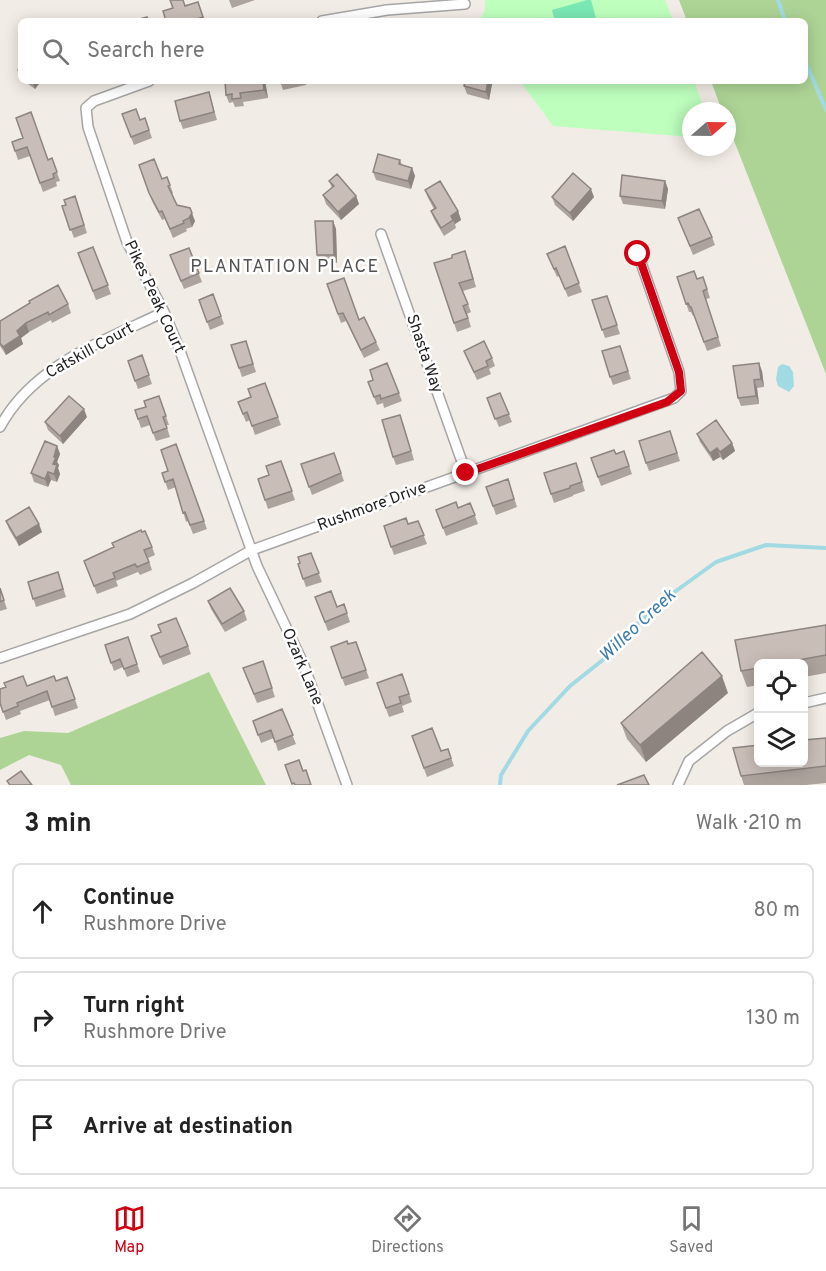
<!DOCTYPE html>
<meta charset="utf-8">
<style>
body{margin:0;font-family:Overpass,sans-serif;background:#f6f6f6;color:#222}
.controls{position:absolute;right:18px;bottom:18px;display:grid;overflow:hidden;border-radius:9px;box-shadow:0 3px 15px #0003}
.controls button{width:54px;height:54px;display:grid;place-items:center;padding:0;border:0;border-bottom:2px solid #e0e0e0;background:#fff;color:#222;font:30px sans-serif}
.compass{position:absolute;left:682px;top:102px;width:54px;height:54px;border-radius:50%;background:#fff;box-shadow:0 3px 15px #0003;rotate:70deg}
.stop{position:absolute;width:18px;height:18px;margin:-14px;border:4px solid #cf0012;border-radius:50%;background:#fff}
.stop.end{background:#cf0012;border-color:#fff;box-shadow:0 2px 6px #0008}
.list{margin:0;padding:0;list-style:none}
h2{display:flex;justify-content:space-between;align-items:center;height:78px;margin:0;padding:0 24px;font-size:26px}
h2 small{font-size:20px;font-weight:400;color:#767676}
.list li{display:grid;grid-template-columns:39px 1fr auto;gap:18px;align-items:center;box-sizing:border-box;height:96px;margin:0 12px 12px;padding:0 12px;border:2px solid #e0e0e0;border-radius:9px}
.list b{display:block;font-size:22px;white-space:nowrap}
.list p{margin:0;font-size:20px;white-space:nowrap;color:#767676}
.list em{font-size:20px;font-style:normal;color:#767676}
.icon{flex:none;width:33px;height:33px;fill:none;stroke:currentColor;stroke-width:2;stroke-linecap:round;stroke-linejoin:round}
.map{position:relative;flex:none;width:826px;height:785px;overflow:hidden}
.search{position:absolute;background:#fff;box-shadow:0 3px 15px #0003;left:18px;right:18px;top:18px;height:66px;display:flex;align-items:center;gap:15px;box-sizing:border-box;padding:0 21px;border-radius:9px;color:#767676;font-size:22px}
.sheet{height:402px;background:#fff}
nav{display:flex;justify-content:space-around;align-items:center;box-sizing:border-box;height:84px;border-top:2px solid #e0e0e0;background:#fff;font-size:16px;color:#767676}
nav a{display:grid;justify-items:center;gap:3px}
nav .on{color:#cf0012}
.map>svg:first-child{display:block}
.forest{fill:#add495}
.park{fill:#beffbe}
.pitch{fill:#7be8b4}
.water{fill:#a1dae3}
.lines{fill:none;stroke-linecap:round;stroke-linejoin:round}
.stream{stroke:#a1dae3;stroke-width:4}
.street-casing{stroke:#a6a6a6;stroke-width:12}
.street{stroke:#fff;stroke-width:9}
.wall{fill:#ada39d}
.shaded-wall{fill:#8d8480}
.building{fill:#c9bdb7;stroke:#8d8480;stroke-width:1.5}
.route{stroke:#cf0012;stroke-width:8}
.labels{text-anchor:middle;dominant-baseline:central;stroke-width:5;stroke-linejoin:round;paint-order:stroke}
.street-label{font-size:16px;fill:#1f1f1f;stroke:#fff}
.neighbourhood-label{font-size:18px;letter-spacing:1.5px;fill:#525252;stroke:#fff}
.water-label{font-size:18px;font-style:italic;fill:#3c7ca8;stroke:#fff}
</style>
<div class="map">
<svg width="826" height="785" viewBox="0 0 826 785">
<rect width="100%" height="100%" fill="#f1ece5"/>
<path class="forest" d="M679,0H826V374L727,123V111H722L711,81H805V21H687Z
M209,672L266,785H71L61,765L29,755L0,770V738L24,731L68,733Z"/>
<path class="park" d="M485,0H665L673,21H479L485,10Z
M520,81H694L705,111H691V137L553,126Z"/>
<path class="pitch" d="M587,0H591L596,18L584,21H555L552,10Z"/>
<path class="water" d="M782,364L789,366L793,372L794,386L789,392L778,386L776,379L778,367Z"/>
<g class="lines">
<path class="stream" d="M778,0L785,21
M805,61L826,110
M500,785L501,775L528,731L570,686L609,655L634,627L669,596L716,562L766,545L826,548"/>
<defs>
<path id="street" d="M322,21L387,10L465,4
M149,81L94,101L86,108L88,127L127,242L164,312L179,348L257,566L303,663L347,785
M381,234L466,473
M0,427C33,365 104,341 164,312
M0,658L130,614L193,583L252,550L674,398L681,391L679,372L638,254
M804,703L826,698
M678,785L689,761L727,731L758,713"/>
</defs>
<use href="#street" class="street-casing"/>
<use href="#street" class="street"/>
</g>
<path class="wall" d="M229,0H255L232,8Z
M198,2L205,21H166L173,8L185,5Z
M24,81H41L35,89Z
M265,81L268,98L243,102L244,106L235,107L233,102L229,103L226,95Z
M280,81H305L306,85L283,90Z
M492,84L489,100L467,94L464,86Z
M209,92L217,120L183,129L180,121Z
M122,114L140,120L145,118L152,138L134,145Z
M23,138L55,167L60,181L56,182L57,186L43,192L30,156L18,160L12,142Z
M400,160L402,165L412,168L415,176L411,189L376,180L373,172Z
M139,165L162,179L167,177L173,193L172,194L177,205L195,221L192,227L186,229L187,231L173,238L165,219L162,220L152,201Z
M329,181L356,196L359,204L341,220L326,204L323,195L332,188Z
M665,181L668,189L665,209L623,204L620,196Z
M425,190L458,211L461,220L455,224L456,228L444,236L434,219L431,211L434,209L428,198Z
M75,196L87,233L74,238L62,206L66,205Z
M552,197H594L573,221L555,205Z
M678,218L712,237L715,245L693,255Z
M333,221L336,229L337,263L320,264L317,255Z
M565,246L582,292L568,297L559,276L557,277L547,254Z
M93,247L111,294L96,300L78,253Z
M189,248L202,282L184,289L170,255Z
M468,259L476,287L463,291L471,312L467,314L471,327L457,332L434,263Z
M677,277L697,279L706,285L710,298L706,299L721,346L707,351L694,315L693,316L691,312H689Z
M327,284L359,320L376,342L380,350L364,358L346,321L341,323Z
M213,294L224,324L210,330L199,300Z
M607,296L620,334L605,338L592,300Z
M68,304L71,313L52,323L51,320L29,332L21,338L23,344L6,355L0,346V321Z
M246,341L256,372L242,377L231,345Z
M620,346L631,379L613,385L610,377Z
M464,351L492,358L495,366L489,369L491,374L477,380Z
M142,355L152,384L138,389L128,361Z
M387,363L402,401L384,408L383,403L377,405L368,382L373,380Z
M762,371L764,387L757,388L759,404L741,406L738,398Z
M265,383L281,425L255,435L250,420L246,422L238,402L251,397Z
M500,393L512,422L499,427L487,398Z
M159,396L169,425H166L170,437L156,441L150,425L141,428L135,410L146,407Z
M87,417L63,444L48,430L45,422Z
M403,423L414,460L396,465L393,457Z
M670,431L680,461L649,471L646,463Z
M697,434L732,443L735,451L723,460L720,457L713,461L700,442Z
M176,444L207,529L193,534L188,521L186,522L176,487L168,490L162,473L168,471Z
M57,446L60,454L57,462L59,465L58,468L60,474L57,482L51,480L48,487L34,482L31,473Z
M624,451L632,474L601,486L591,458L616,454Z
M334,453L344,481L312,495L301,464Z
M281,461L295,500L268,509L258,479L269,475Z
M576,463L585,491L573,495V496L554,503L544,473Z
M508,479L517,507L496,515L486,487Z
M470,503L478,524L446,536L436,510L458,508Z
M6,521L42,532L19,546L9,529Z
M418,521L427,544L394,555L384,526L408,524Z
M152,547L155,555L148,558L152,570L140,575L138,572L116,581L118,586L97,594L84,561Z
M311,553L322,582L306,587L298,564Z
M58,572L66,597L36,607L28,582Z
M0,588L7,609L0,611Z
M315,597L337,607L344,604L350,622L328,631Z
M208,601L244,611L247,620L225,632L211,609Z
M826,625V673L804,677V663H759V685L747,687L741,671Z
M151,636L188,646L191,654L163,665Z
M128,637L140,672L127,677L123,667L114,671L105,645Z
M356,642L369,678L345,686L331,647L348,644Z
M263,661L275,697L257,703L243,668Z
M402,674L412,702L402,706L404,712L389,717L377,683Z
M67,677L78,708L55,716L50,700L20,711L21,714L6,720L0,703L27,686L56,681Z
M728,693L646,762L627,739L621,723Z
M282,709L296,744L278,751L274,738L261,743L253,721Z
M412,736L441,751L448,749L454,766L427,777Z
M826,738V783L806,785H744L741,776Z"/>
<path class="shaded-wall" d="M32,81H41L35,89Z
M263,81H265L268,98L264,90Z
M488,81H491L492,84L489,100L486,92Z
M412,168L415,176L411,189L408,181Z
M665,181L668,189L665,209L662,201Z
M591,189L594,197L573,221L570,213Z
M356,196L359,204L341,220L338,212Z
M458,211L461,220L455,224L451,216Z
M192,213L195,221L192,227L189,218Z
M333,221L336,229L337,263L334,255Z
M26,323L29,332L21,338L23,344L6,355L3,347L17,331Z
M759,363L762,371L764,387L761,379Z
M754,380L757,388L759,404L756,396Z
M84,409L87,417L63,444L60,436Z
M732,443L735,451L723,460L720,452Z
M57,446L60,454L57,462L59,465L58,468L60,474L57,482L54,474L53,464L54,457Z
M717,448L720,457L713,461L710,453Z
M48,472L51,480L48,487L45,479Z
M39,524L42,532L19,546L16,538Z
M722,676L728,693L646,762L640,745Z"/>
<path class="building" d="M170,0H183L185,6L198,2L203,17L191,21H166L163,11L173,8Z
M147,17L148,21H133Z
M21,66V73L18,70Z
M225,81H263L264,90L240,93L241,98L232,99V94L226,95Z
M465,81H488L486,92L464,86Z
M209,92L214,112L180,121L175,101Z
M136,109L140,120L145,118L149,130L131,137L122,114Z
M31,112L48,160L52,158L57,172L53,174L54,178L40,183L27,147L15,151L12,142L23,138L16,118Z
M378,154L400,160L399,164L412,168L408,181L373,172Z
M154,159L162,179L167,177L170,185L168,186L177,205L190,208L192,213L189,218L183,221L184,223L170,229L162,211L159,212L149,193L139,165Z
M573,173L591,189L570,213L552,197Z
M337,174L356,196L338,212L323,195L334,186L329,181Z
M622,175L665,181L662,201L620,196Z
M440,181L458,211L451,216L453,220L441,228L431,211L436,208L425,190Z
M75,196L84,225L70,230L62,206L66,205L64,200Z
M699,209L712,237L690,246L678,218Z
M315,221H333L334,255H317Z
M565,246L579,283L565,289L556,268L554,269L547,254Z
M93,247L108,285L93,291L78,253Z
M189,248L199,273L181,281L170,255Z
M465,251L473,279L459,283L468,304L463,306L468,318L454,323L434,263L452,258V255Z
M694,271L697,279L703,277L707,289L703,291L718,337L704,342L691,307H690L688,303L686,304L677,277Z
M344,278L359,320L364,317L376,342L361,350L343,313L338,314L327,284Z
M58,285L68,304L49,315L48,312L26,323L17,331L20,336L3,347L0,343V321L30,303L29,301Z
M213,294L221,316L207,322L199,300Z
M607,296L617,325L602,330L592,300Z
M246,341L253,364L239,368L231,345Z
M484,341L492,358L486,361L488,366L474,372L464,351Z
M620,346L628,371L610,377L602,351Z
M142,355L149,375L135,381L128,361Z
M387,363L399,393L381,399L380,395L374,397L368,382L373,380L370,370Z
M759,363L761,379L754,380L756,396L738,398L733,366Z
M265,383L278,417L252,426L247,412L243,414L238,402L251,397L248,389Z
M500,393L509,414L495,419L487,398Z
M69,396L84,409L60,436L45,422Z
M159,396L166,416L163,417L167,428L153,433L147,416L138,419L135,410L146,407L144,401Z
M400,415L411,451L393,457L382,420Z
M716,420L732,443L720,452L717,448L710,453L697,434Z
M670,431L677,453L646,463L639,441Z
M45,441L57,446L54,457H56L53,464L57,465L54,474L48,472L45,479L31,473Z
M176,444L204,521L190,525L185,512L183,513L173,479L165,482L162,473L168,471L161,450Z
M614,450L616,454L624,451L629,466L598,477L591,458Z
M334,453L341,473L309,487L301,464Z
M281,461L292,491L265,500L258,479L269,475L266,466Z
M576,463L582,482L570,486V488L551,494L544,473Z
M508,479L514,499L493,506L486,487Z
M456,502L458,508L470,503L475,515L443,528L436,510Z
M29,507L39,524L16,538L6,521Z
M406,518L408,524L418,521L424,535L391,547L384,526Z
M141,530L142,532L145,531L152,547L144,550L149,562L137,567L135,564L113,573L115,578L94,586L84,561L114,547L112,543Z
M311,553L319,573L303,579L298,564L300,563L298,557Z
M58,572L63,589L33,599L28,582Z
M0,588L4,600L0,602Z
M230,588L244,611L222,624L208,601Z
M331,591L337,607L344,604L347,613L325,622L315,597Z
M176,618L188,646L160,657L151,636L161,632L158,625Z
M826,625V655L782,663H759V668L741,671L735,640Z
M128,637L137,664L124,669L120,659L111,663L105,645Z
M347,641L348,644L356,642L366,670L342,678L331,647Z
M702,652L722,676L640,745L621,723Z
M263,661L272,688L254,694L243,668Z
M402,674L409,694L399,697L401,703L386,708L377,683Z
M23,676L27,686L54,676L56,681L67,677L75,699L52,707L47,691L17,703L18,706L3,712L0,703V689L6,687L4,683Z
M282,709L293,735L275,742L271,730L258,735L253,721Z
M432,728L441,751L448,749L451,758L424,768L412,736Z
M826,738V766L741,776L733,748L759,745V762H804V740Z
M299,760L303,771L306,770L311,785H295L294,783L292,784L285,765Z
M21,771L32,785H10L7,781Z
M644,775L649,785H617Z"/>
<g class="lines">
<path class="route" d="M466,473L667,402L681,391L679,372L638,254"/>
</g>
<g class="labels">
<g class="street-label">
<text transform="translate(154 297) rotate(65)">Pikes Peak Court</text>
<text transform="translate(90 351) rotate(-29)">Catskill Court</text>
<text transform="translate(424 354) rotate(71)">Shasta Way</text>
<text transform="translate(372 507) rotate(-20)">Rushmore Drive</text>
<text transform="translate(302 667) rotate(67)">Ozark Lane</text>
</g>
<g class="neighbourhood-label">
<text x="285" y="267">PLANTATION PLACE</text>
</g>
<g class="water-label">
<text transform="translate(638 626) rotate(-43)">Willeo Creek</text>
</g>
</g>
</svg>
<div class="controls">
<button><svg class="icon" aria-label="locate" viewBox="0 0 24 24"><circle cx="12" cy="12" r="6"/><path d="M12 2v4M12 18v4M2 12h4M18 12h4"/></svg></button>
<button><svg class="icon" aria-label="layers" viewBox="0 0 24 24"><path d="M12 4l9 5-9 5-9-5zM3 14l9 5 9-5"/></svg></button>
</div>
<svg class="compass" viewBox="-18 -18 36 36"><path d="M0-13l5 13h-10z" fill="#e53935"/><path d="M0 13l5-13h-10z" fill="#767676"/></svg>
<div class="stop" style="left:638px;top:254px"></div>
<div class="stop end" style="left:466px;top:473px"></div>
<div class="search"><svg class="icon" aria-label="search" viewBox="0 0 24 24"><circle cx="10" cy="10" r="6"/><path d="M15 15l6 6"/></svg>Search here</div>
</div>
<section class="sheet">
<h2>3 min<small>Walk · 210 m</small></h2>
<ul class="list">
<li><svg class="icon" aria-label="ahead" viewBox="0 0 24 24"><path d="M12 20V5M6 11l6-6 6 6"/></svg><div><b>Continue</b><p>Rushmore Drive</p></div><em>80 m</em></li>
<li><svg class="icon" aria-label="right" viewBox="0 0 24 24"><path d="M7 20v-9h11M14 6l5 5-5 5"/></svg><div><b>Turn right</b><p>Rushmore Drive</p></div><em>130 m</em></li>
<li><svg class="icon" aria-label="arrive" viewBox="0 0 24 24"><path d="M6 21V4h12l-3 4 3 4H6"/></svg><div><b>Arrive at destination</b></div></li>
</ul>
</section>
<nav>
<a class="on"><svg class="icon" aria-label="map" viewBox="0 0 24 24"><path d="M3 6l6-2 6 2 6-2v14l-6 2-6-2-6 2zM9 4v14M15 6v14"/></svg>Map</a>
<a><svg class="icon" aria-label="directions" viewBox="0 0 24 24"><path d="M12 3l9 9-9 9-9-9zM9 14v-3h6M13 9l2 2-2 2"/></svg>Directions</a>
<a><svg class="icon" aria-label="saved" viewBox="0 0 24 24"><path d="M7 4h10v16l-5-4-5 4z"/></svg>Saved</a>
</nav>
